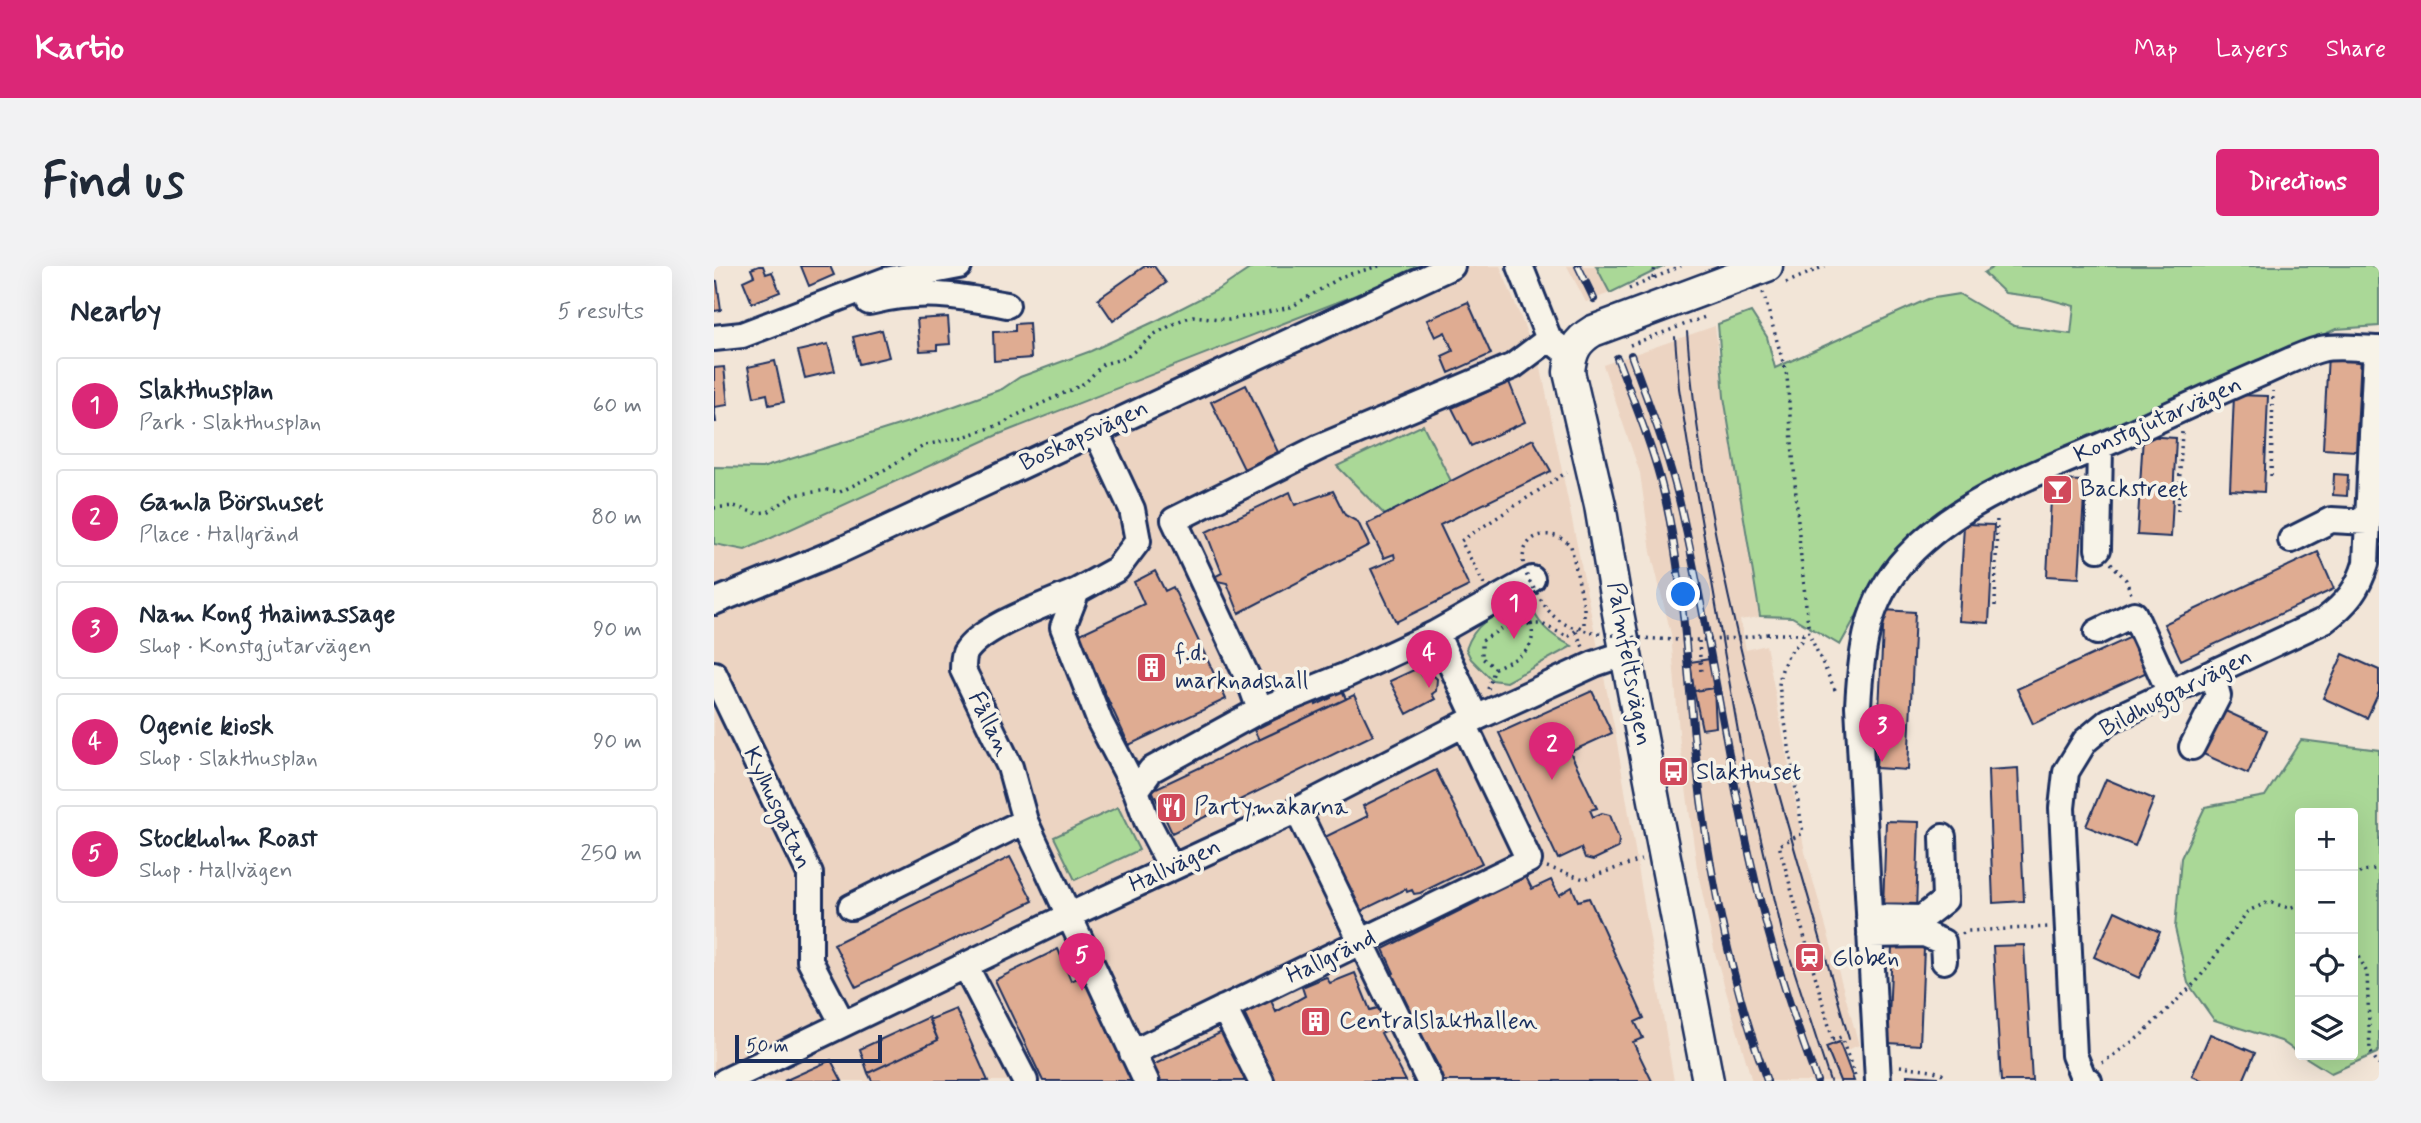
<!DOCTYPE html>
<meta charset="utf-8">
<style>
body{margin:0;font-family:Mynerve,sans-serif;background:#f2f2f3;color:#1f2937}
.controls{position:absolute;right:21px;bottom:21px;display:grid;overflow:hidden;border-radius:7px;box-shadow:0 7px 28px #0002}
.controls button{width:63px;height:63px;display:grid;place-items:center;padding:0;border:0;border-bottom:2px solid #e0e1e3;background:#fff;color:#1f2937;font:35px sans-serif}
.scale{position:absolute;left:21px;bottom:18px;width:147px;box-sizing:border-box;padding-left:7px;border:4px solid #1b2f5e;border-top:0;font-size:19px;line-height:24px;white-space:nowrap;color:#1b2f5e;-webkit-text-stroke:5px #f7f3e8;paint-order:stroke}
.you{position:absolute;left:970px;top:329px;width:24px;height:24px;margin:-18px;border:5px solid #fff;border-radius:50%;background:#1a73e8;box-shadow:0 0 0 10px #1a73e833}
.badge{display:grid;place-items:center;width:46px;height:46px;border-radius:50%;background:#db2777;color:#fff;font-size:23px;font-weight:700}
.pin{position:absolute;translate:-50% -58px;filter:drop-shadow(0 2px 4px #0008)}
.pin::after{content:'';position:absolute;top:37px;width:24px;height:21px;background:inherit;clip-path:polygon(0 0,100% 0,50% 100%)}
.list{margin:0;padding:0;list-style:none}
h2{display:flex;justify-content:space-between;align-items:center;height:91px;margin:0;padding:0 28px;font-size:30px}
h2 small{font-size:23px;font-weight:400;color:#747a83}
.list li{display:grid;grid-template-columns:46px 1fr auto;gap:21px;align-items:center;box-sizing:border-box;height:98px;margin:0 14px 14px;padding:0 14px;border:2px solid #e0e1e3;border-radius:7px}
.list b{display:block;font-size:26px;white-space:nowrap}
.list p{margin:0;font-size:23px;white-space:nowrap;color:#747a83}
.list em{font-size:23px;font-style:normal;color:#747a83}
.icon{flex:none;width:38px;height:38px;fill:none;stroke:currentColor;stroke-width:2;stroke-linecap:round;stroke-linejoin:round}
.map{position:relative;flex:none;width:1665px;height:815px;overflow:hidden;border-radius:7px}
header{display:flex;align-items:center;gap:42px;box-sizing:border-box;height:98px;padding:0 35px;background:#db2777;color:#fff}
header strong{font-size:33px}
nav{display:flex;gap:38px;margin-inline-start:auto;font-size:24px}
.intro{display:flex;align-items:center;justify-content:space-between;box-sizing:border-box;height:168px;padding:0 42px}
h1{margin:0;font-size:49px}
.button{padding:18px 32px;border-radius:7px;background:#db2777;color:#fff;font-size:24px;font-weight:700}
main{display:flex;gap:42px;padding:0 42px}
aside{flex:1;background:#fff;border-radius:7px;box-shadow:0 7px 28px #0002}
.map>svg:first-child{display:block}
.built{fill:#ecd4c2}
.green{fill:#aad897;stroke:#62847a;stroke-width:2}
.building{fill:#dfac92;stroke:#1b2f5e;stroke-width:2}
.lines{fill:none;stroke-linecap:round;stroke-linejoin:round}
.minor-casing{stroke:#1b2f5e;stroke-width:30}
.major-casing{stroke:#1b2f5e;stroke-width:35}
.path{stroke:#1b2f5e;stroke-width:3.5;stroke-dasharray:2 5;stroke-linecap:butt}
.minor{stroke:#f7f3e8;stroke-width:24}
.major{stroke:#f7f3e8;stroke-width:30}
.tram{stroke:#1b2f5e;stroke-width:2}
.rail-casing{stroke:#1b2f5e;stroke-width:8}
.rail{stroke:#f7f3e8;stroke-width:5;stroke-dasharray:16;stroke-linecap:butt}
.path-bridge{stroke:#1b2f5e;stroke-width:3.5;stroke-dasharray:2 5;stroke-linecap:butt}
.labels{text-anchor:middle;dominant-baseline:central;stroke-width:7;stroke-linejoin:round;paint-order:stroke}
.street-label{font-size:24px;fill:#1b2f5e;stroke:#f7f3e8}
.poi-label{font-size:24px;fill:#1b2f5e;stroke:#f7f3e8;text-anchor:start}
</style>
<header>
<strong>Kartio</strong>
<nav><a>Map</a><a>Layers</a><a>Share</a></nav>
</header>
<div class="intro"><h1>Find us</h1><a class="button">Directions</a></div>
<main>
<aside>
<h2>Nearby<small>5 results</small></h2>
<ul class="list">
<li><span class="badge">1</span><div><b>Slakthusplan</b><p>Park · Slakthusplan</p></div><em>60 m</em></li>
<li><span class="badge">2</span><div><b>Gamla Börshuset</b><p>Place · Hallgränd</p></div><em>80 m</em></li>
<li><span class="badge">3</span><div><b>Nam Kong thaimassage</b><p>Shop · Konstgjutarvägen</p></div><em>90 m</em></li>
<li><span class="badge">4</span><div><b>Ogenie kiosk</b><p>Shop · Slakthusplan</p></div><em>90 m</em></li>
<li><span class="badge">5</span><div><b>Stockholm Roast</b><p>Shop · Hallvägen</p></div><em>250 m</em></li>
</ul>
</aside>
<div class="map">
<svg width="1665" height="815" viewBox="0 0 1665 815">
<rect width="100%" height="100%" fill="#f2e5d7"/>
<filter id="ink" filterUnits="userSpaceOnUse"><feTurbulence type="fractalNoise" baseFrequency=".0143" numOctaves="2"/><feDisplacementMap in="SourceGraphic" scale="14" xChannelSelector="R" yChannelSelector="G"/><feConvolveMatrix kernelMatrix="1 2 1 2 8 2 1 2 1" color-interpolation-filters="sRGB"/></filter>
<g filter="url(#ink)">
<path class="built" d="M716,0H786L827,102L901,465L960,815H0V278L31,284L283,169Z
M853,0H882L896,27L872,36Z
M1001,60L1010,134L1045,351L1026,354L1032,384L1052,379L1091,586L1145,779L1129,786L1140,815H1038L1037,812L1001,687L983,602L966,478L957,368L937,286L926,207L889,99Z"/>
<path class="green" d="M540,0H716L283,169L31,284L0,278V201L48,202L207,152L288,123L306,111L377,85L446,53L507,22Z
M882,0H951L896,27Z
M1281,0H1665V60L1622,63L1253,227L1174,293L1126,379L1078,351L1046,350L1010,131L1004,58L1037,46L1053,71L1061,102L1214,33L1245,28L1300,60L1357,68L1360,40L1330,32L1291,27L1270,7Z
M709,159L737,215L671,249L623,200Z
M816,334C821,357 837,370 858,380L792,416L778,414L757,393L752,383C764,349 788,348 816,334Z
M1587,474L1665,484V783L1663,787L1617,807L1588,789H1639V547H1586V788L1567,775L1500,754L1474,717L1461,662L1467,592L1491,541L1551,530Z
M404,541L425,584L361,614L340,571Z"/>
<path class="building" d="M45,0H49L52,8L58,6L66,26L38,37L29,15L40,10L37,3Z
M87,0H116L120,9L95,20Z
M431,0H440L452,17L399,55L384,33Z
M0,15H3L7,44L0,45Z
M754,36L777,88L735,107L728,90L739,85L731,66L721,71L713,54Z
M234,51L236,78L223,79V84L206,85L203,53Z
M315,57L317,92L280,95L279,66L301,65V58Z
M168,64L175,91L145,98L139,71Z
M114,78L121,105L91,112L84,85Z
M1614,88L1647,90L1642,185L1609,183Z
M61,95L70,136L55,139L53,128L40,131L34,101Z
M10,101L14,139L0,141L2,156H0V102Z
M795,116L811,156L757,180L738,142Z
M532,119L564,186L530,203L497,136Z
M1520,129L1554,130L1550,226L1516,224Z
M1429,170L1462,172L1457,271L1423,269Z
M819,173L837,205L726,259L755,320L682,356L657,303L681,293L680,288L670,292L653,258Z
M1620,208L1634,209L1633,230L1619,229Z
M1338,214L1371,215L1365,312L1333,310Z
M619,225L631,249L644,256L655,279L525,347L513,317L503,315L502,310L508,307L492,266L576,226L581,239Z
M1250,258L1280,259L1275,357L1245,355Z
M1604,286L1620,323L1467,394L1450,358Z
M441,305L451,325L459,321L512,433L415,479L364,369L430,338L420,316Z
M1170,344L1201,346L1194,504L1162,502Z
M1417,371L1433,406L1319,458L1303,423Z
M1629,388L1665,404V426L1653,452L1609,432Z
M996,393L1000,422L980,425L976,396Z
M704,402L709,410L718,408L723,413L722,425L718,428L721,433L693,448L676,415Z
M618,420L627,422L632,433L545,474L540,464L601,434L602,439L617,432Z
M1000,422L1002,461L988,463L980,425Z
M878,425L898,467L856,486L883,542L876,544L879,551L888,547L896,549L905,573L904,582L879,594L871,592L867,582L844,593L785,467Z
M640,429L659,469L458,567L438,524Z
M1507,443L1553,464L1534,508L1487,487Z
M1304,502L1310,635L1279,637L1274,504Z
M722,504L768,597L706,627L700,628L698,624L693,626L692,623L647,645L611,571L654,550L649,540Z
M1392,513L1440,533L1421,580L1372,560Z
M1172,555L1205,556L1202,645L1169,643Z
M296,591L319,635L142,721L120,678Z
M809,605L818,623L837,614L845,629L858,621L864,635L875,632L930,752L921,756L929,772L919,776L938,815H727L722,805L726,803L703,760L697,763L676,710L680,707L669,683L765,635L762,625Z
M1401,645L1446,666L1425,712L1380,691Z
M1310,679L1318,815H1287L1279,680Z
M1178,680L1210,682L1206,779L1174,777Z
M344,683L357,715L366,711L370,720L380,716L422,815H329L281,714Z
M641,707L656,744L664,742L675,763L667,767L692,815H561L529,745L556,732L562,746L591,730L588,721L612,711L616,717Z
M242,743L274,815H158L154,807L224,774L215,754Z
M215,751L224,774L154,807L146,783Z
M510,765L531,815H447L439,799Z
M1496,768L1541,787L1529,815H1489L1478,810Z
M1125,776L1129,786L1140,815H1126L1112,781Z
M117,794L128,815H70Z
M1193,809L1223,811V815H1193Z"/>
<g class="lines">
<defs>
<path id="minor" d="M806,0L835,73L848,83
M155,36C207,23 241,29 293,39
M0,72L28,69L172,14L245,0
M381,164L418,243L424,275L403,303L363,325L349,361L386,456L422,525L433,555L457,601
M1577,274L1617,254L1654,256
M1384,283L1386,182
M363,325C334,338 267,360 251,387C249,392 249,398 249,404L296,501L311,555L432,815
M0,336L127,284L738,0
M1383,366L1420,348L1456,427
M0,408L96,608V695L129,758
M546,444L537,419L460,254L606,181L799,100L835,73
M762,452L722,367L818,313
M1478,481L1504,430L1498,407
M422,525L437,504L546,444L628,411L722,367
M583,544L715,815
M137,641L311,555
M1155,651L1208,652L1231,634L1229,571
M1156,669L1210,668L1229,676L1230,695
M251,699L311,815
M510,742L547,815
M418,787L815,594L750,458
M11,815L356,649L583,544L762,452L880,398L912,387
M1164,815L1144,440C1147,385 1152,335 1192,292C1254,225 1347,200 1427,162C1467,143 1507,125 1548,107C1567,99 1587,88 1607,83C1622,79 1649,83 1665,83
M1375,815L1369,811L1360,789L1348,542L1352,506L1371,475L1395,455L1611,354C1633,337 1644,324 1652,297L1662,83"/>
<path id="major" d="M994,815L904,347L886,239L855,106C857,86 862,75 879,65L1053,0"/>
</defs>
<use href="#minor" class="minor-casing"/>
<use href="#major" class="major-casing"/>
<path class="path" d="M939,12L941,0
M1072,17L1111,0
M915,23L967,0
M1049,26L1073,110L1086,282L1095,368L1123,428
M916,79L991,51
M1557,210L1559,125
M0,242L20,240L41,247L54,246L80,229L113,224L126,226L170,204L211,179L249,171L288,158L301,150L363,121L372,116L389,98L412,92L441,68L465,55L479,50L515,54L577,41L629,10L665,0
M1464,245L1468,165
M1397,297L1412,314L1417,328
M770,318L747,275L853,206
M822,337L818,343L817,358H828L854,371L870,358
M1281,340L1283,251
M817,358C824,386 803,392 781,402L768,392V375L788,362Z
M862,366L869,381
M1053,368H1089
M1089,368L1088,375C1073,386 1067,401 1065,419L1089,567L1065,579L1120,778L1123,777
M985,375L987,408
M774,423L781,402
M833,601L870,613L927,594
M1639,611L1649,605L1665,603
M1248,668L1254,665L1334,661
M1639,678L1653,707L1656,785L1665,799
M1118,774L1127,771L1141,810
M1388,797L1425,771L1483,715L1534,645L1555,636L1575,642L1586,638
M1186,800L1218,804L1228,808L1230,815"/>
<use href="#minor" class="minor"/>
<use href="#major" class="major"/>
<path class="tram" d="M973,66C992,308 1070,541 1135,773
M961,71L965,122L974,179L1029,494L1069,670L1116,815"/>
<defs>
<path id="rail" d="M864,0L880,33
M917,89C936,141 956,192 968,246C998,377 1015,512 1048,642C1063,701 1082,759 1103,815
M903,92C921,138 940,184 951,232C971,320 973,411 983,500C995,608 1016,713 1053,815"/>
</defs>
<use href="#rail" class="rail-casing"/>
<use href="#rail" class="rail"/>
<path class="path-bridge" d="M870,358V340L857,280C844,265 816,263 810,286C806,300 815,315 822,326C829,337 835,348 846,355C861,365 880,366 898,369C951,375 1000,377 1053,368"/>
</g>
</g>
<defs>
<symbol id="bar-square" viewBox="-11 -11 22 22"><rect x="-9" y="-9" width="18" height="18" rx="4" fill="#d1495b" stroke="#f7f3e8"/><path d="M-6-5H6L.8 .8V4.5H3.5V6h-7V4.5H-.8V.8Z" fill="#fff"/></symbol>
<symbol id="building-square" viewBox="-11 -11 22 22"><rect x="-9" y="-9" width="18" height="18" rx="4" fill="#d1495b" stroke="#f7f3e8"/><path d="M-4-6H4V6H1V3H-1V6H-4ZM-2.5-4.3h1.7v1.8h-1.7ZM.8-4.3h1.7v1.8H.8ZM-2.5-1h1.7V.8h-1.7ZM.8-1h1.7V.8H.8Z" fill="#fff"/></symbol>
<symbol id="bus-square" viewBox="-11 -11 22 22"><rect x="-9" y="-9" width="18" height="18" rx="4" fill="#d1495b" stroke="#f7f3e8"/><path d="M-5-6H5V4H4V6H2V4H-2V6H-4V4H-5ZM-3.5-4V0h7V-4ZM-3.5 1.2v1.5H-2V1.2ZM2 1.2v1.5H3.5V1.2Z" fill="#fff"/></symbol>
<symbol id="restaurant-square" viewBox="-11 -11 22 22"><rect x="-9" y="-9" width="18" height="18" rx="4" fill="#d1495b" stroke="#f7f3e8"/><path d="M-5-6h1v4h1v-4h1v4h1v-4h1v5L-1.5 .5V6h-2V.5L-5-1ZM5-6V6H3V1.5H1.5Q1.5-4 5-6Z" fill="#fff"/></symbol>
<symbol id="station-square" viewBox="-11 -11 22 22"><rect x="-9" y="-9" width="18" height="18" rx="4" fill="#d1495b" stroke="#f7f3e8"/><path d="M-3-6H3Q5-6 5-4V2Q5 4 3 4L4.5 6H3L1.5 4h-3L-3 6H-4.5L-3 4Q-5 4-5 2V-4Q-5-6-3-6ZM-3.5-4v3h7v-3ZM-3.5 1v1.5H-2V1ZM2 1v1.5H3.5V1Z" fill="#fff"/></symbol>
</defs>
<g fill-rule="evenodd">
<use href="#bar-square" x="1326" y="206" width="35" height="35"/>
<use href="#building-square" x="420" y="384" width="35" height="35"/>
<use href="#bus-square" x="942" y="488" width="35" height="35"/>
<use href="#restaurant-square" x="440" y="524" width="35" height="35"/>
<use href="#station-square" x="1078" y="674" width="35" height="35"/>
<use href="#building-square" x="584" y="738" width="35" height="35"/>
</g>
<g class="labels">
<g class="street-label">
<text transform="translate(1444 154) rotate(-24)">Konstgjutarvägen</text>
<text transform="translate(370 170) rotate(-25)">Boskapsvägen</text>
<text transform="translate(915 398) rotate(80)">Palmfeltsvägen</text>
<text transform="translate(1462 427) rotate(-27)">Bildhuggarvägen</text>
<text transform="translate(275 458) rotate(64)">Fållan</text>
<text transform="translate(63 542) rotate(65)">Kylhusgatan</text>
<text transform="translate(461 600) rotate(-25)">Hallvägen</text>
<text transform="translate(617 691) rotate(-26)">Hallgränd</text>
</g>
<g class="poi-label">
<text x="1366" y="223">Backstreet</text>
<text x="461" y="387">f.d.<tspan x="461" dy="28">marknadshall</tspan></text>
<text x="982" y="506">Slakthuset</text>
<text x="480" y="541">Partymakarna</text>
<text x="1118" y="692">Globen</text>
<text x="625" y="755">Centralslakthallen</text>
</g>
</g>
</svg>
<div class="controls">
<button>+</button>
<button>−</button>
<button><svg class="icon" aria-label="locate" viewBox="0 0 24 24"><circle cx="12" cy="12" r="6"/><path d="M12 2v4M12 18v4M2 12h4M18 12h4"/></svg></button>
<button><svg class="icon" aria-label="layers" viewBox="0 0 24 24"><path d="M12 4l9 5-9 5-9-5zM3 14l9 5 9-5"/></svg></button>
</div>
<div class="scale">50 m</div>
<div class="you"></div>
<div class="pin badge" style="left:800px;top:373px">1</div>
<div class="pin badge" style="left:838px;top:514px">2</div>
<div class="pin badge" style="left:1168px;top:496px">3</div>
<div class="pin badge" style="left:715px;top:422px">4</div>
<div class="pin badge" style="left:368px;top:725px">5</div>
</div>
</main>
